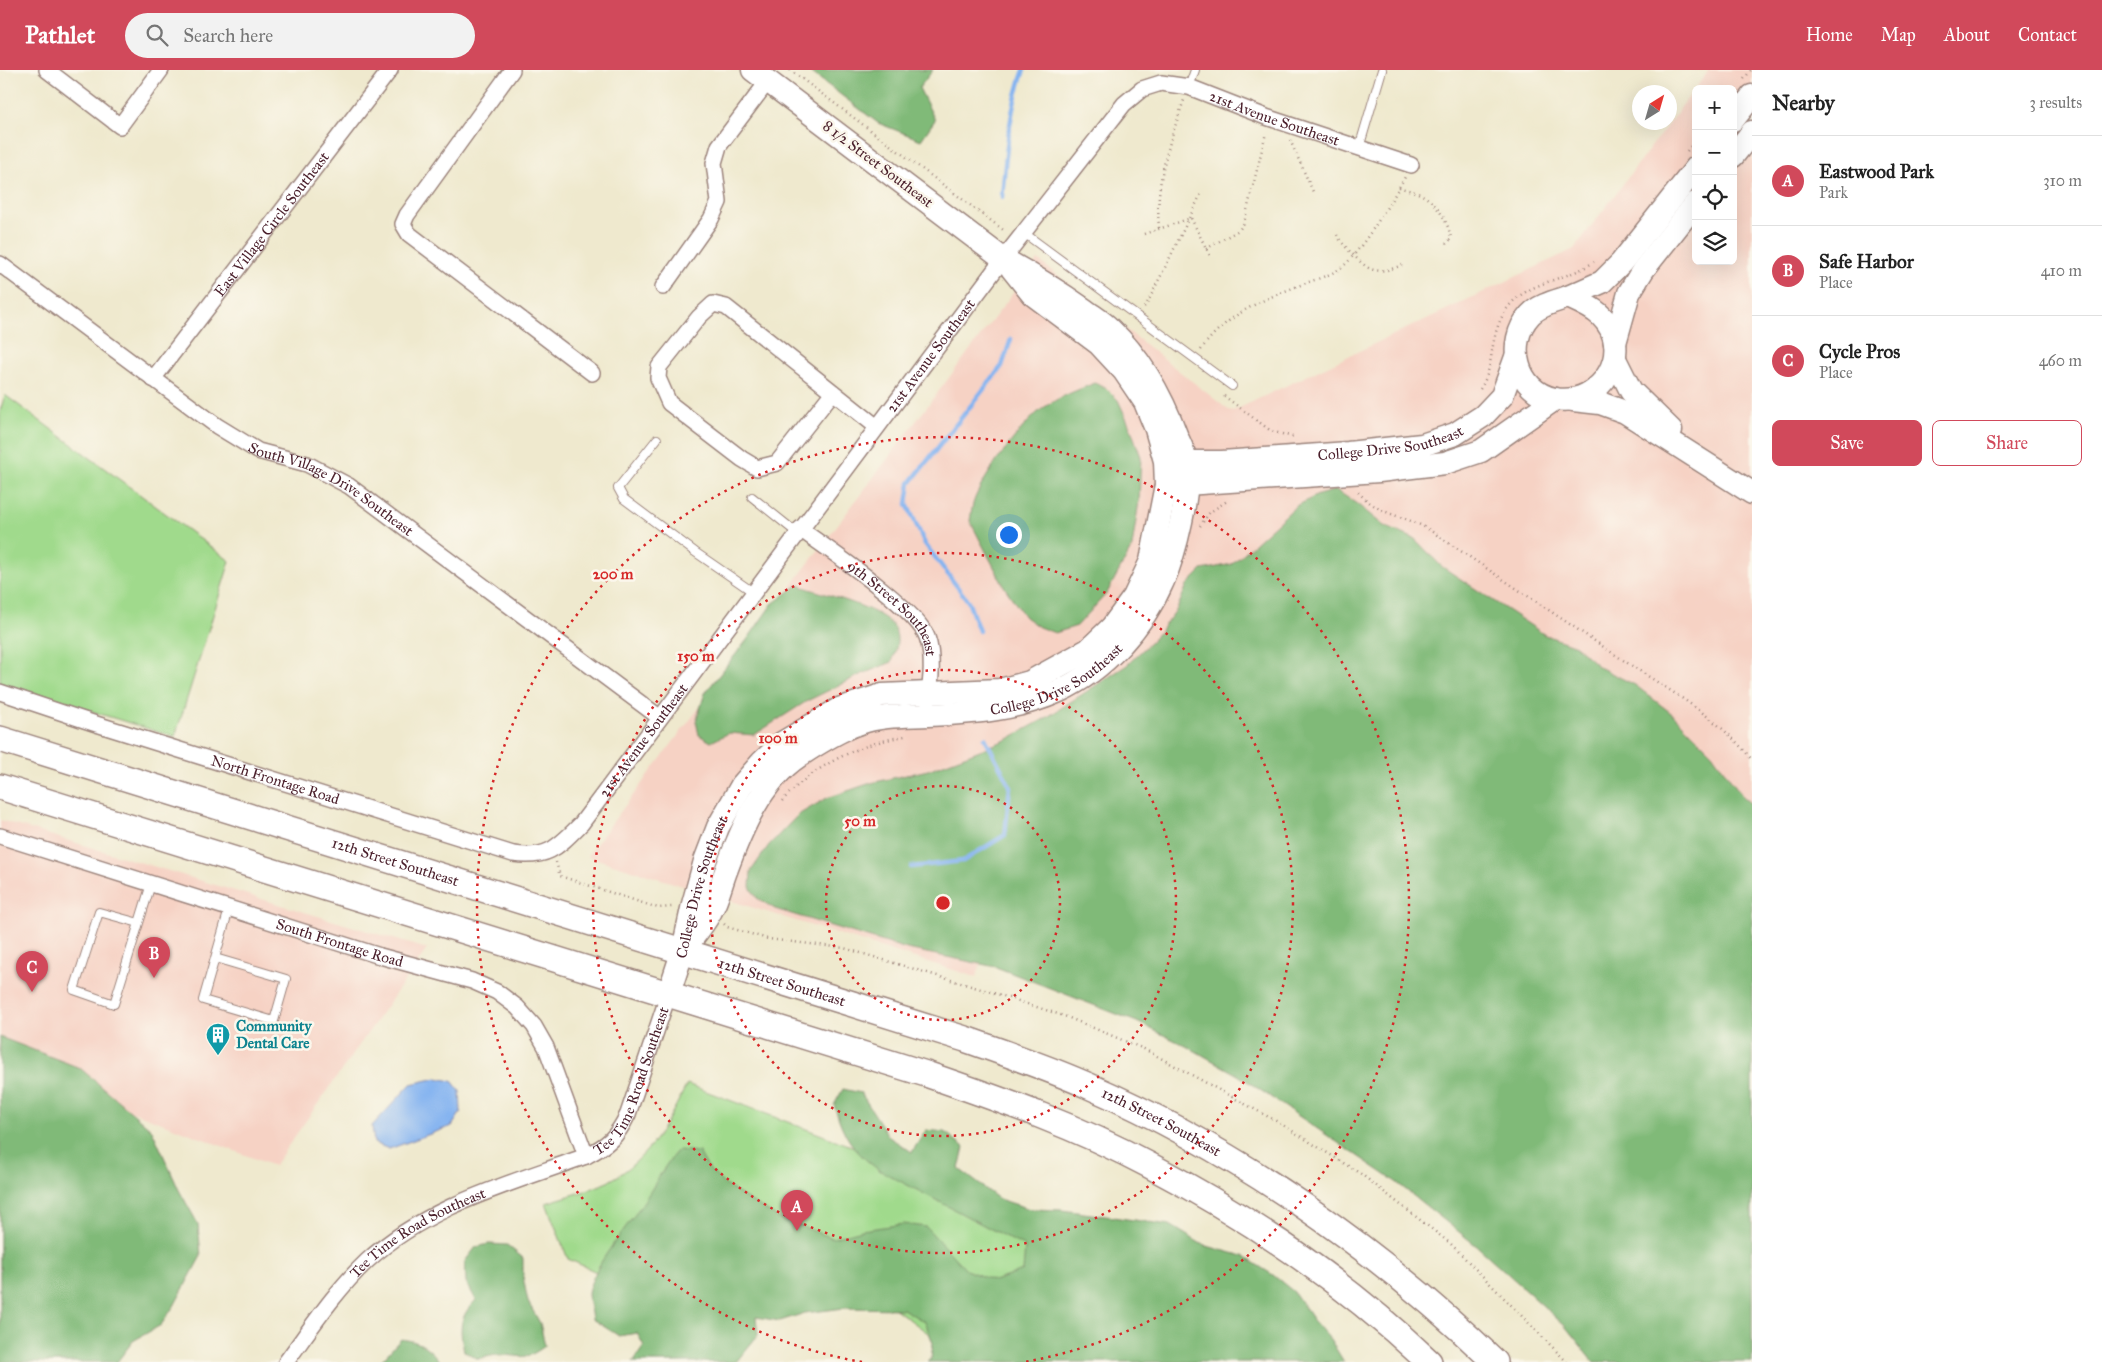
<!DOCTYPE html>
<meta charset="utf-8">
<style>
body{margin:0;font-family:"IM FELL Great Primer",serif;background:#f2f2f2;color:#222}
.controls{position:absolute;right:15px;top:15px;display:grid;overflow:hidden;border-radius:8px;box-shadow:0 5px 20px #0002}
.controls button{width:45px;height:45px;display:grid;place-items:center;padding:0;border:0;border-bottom:1px solid #e0e0e0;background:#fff;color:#222;font:25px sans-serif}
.compass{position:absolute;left:1632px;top:15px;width:45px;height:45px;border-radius:50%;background:#fff;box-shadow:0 5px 20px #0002;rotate:37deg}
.you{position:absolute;left:1008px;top:464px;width:18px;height:18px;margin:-12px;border:4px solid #fff;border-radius:50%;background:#1a73e8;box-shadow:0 0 0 8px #1a73e833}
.badge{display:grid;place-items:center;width:32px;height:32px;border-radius:50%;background:#d1495b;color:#fff;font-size:16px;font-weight:700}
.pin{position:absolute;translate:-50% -41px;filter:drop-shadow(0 1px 2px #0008)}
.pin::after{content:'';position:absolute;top:26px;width:18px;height:15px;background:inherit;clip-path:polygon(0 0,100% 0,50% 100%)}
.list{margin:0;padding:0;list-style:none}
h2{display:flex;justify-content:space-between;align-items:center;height:65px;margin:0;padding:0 20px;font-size:21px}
h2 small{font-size:16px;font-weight:400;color:#767676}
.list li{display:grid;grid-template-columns:32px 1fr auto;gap:15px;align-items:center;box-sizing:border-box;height:90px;padding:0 20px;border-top:1px solid #e0e0e0}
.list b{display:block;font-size:19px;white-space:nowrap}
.list p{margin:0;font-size:16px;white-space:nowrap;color:#767676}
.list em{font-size:16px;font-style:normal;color:#767676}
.actions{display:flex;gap:10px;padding:15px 20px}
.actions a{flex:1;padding:11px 0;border:1px solid #d1495b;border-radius:8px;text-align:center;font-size:18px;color:#d1495b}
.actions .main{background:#d1495b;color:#fff}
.icon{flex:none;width:28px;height:28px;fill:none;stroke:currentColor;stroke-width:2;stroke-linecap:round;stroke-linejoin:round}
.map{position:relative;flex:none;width:1752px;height:1292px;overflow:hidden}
header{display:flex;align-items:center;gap:30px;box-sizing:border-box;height:70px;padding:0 25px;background:#d1495b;color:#fff}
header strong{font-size:24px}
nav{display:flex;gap:28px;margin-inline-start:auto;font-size:18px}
.search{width:350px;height:45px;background:#f2f2f2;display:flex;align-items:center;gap:12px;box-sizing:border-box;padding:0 18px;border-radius:28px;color:#767676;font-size:19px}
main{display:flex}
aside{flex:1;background:#fff}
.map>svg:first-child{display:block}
.built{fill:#f6d2c4;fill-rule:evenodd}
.green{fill:#a0da8c;stroke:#757c5c}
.forest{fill:#80ba78;stroke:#656c52}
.water{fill:#85b4f0;stroke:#686a8e}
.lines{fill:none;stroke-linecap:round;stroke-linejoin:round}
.stream{stroke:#85b4f0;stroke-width:4.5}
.lane-casing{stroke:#9c847c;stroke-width:10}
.street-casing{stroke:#9c847c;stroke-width:18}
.secondary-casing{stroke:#9c847c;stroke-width:25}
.primary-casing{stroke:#9c847c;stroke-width:28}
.path{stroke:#9c847c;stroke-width:2.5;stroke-dasharray:1 4;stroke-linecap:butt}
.lane{stroke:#fff;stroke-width:8}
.street{stroke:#fff;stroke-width:15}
.secondary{stroke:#fff;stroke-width:22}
.primary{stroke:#fff;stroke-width:25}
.ring{fill:none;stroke:#d62828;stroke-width:2.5;stroke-dasharray:2.5 5}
.labels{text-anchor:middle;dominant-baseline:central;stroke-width:5;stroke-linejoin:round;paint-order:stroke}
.street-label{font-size:15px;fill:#4a1f2b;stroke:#fbf7ec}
.culture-label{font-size:15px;font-weight:bold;fill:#0d838f;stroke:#fbf7ec;text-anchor:start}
.centre{fill:#d62828;stroke:#fbf7ec;stroke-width:2.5}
.ring-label{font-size:15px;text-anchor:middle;font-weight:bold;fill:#d62828;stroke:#fbf7ec;stroke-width:5;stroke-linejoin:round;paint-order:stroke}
</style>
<header>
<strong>Pathlet</strong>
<div class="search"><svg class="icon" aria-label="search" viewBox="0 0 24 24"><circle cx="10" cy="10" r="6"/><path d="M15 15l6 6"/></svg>Search here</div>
<nav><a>Home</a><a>Map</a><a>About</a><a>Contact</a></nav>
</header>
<main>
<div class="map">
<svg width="1752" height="1292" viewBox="0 0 1752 1292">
<rect width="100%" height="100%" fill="#fbf7ec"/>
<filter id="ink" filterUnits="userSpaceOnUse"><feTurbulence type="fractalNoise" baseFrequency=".02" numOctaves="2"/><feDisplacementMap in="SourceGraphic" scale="10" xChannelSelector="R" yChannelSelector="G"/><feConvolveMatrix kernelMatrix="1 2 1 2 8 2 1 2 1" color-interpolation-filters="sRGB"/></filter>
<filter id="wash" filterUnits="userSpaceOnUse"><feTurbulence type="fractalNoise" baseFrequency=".0096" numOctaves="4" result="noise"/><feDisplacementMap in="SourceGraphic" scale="20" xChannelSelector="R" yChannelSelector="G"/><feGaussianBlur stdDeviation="1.12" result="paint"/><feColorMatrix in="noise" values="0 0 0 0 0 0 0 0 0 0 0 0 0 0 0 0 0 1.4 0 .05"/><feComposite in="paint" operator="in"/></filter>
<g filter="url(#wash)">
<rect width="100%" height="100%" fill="#efe9ce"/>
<path class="built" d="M1709,0H1752V779L1026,773L976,907L587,786L1038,190L1231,342L1574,179ZM1696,19H1733V191H1696Z
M0,750L427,879L274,1096L0,991Z"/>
<path class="green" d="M5,325L230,491L175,667L0,613V341Z
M687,1014L899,1094L1177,1229L967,1292L847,1203L697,1248L568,1189L546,1133C567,1126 590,1121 609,1111C649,1090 668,1052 687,1014Z"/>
<path class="forest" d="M808,0H933L919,18L935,50L921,70L878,53Z
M1095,313L1107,319L1118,330L1129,354L1141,387L1139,431L1132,477L1107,523L1077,556L1055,563L1039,557L1025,547L1005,518L970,451C971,444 972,435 975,428C986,403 1016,362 1037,343C1053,329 1075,321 1095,313Z
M1336,420L1357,434L1384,456L1415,469L1441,496L1545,565L1576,576L1599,597L1635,615L1675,646L1712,683L1743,727L1752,735V1292H1594L1565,1256L1517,1212L1478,1177L1396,1112L1238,1005L1190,978L1137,952L996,897L907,879L775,839L757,828L750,817L751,801L769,775L798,745L827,728L871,713L928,700L1006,670L1046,648L1127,595L1153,570L1177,539L1187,515L1202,500L1232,494L1296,436L1318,425Z
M798,515C818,523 885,538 894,558C900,569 896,580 892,592L860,605L807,631L754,665L729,663L711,672L699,665L696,651L705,623L747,570L772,534Z
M0,967L80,998L152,1060L179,1120L198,1154L201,1186L174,1236L161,1255L133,1271L117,1292H0Z
M843,1019L861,1023L889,1067L912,1082L926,1060L945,1062L964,1077L959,1099L999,1129L1030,1139L1062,1140L1170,1155L1203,1175L1243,1186L1273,1205L1294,1222L1313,1250L1330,1269L1344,1292H928L931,1289L933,1273L925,1252L903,1239L844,1238L805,1243L780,1251L756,1247L758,1265L736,1292H633L644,1276L637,1263L619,1266L592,1249C591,1240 586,1227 589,1218C600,1186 624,1162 642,1134C655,1116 663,1096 678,1080L699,1082L708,1098L725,1115L778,1148L833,1168L862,1160L904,1154L926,1157L966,1200L994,1211L1023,1201L1025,1177L879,1100C852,1080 844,1067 834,1035Z
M489,1174L507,1175L523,1188V1207L528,1232L540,1253L545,1276C523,1292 523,1285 498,1285C492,1285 484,1288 478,1289L464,1281C459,1258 459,1247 476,1230L466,1212L465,1191L476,1177Z
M401,1269C421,1272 428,1276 440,1292H380Z"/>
<path class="water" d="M437,1008L452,1011L460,1021L461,1042L452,1056L389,1079L374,1073L372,1056L411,1014Z"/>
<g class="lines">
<path class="stream" d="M1002,127C1006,85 1009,39 1024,0
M979,561L968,531L925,474L907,434L910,413L1002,296L1011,269
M911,797L963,791L1005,765L1010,716L985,668"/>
</g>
</g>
<g filter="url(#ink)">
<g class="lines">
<defs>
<path id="lane" d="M1189,17L1195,0
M1359,78L1382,0
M1024,163L1232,316
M657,369L618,418L624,429L695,482L753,522
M752,427L797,463
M139,853L99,842L74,920L114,934L151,814
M215,888L286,909L274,951L203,930L229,839"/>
<g id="street">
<path d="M47,0L120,56L161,0"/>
<path d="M512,0L407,145L403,154L409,164L592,303"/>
<path id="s1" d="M0,194L217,356L258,381L307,394L349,416L659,647"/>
<path d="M663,217L711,149L719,132L714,93L719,76L768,11"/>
<path id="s2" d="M153,309L390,0"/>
<path d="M833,322L777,393L757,398L742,389L669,333L658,308L659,297L699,247L713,234L726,237L877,357"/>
<path id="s3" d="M800,459C828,479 917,539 927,567C934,586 931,611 928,631"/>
<path id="s4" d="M0,622L93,653L513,784C548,789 558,777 581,754L1003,189L1124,34L1142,19L1161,13L1189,17L1266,47L1411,95"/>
<path id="s5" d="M0,766L380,886L472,911L497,922L517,937L534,956L546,977L586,1086"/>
<path id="s6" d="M286,1292C311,1258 336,1220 367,1191C428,1135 510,1114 586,1086C608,1075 617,1067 628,1044L668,926"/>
</g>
<g id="secondary">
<path d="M1733,50L1752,26"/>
<path d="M1733,86L1752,62"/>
<path d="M1568,227C1579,232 1592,237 1601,246C1636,280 1602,337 1555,329C1516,322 1505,272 1530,245C1539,235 1556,231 1568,227Z"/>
<path d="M1568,227L1602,212L1621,193L1696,98"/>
<path d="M1615,273L1629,223L1643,200L1696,133"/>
<path d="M1615,289L1631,321L1671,360"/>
<path d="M1573,330L1600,333L1625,342L1752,423"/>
<path id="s7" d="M1171,392H1222L1348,383L1422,375L1455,364L1483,346L1502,326L1516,287"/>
<path d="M1171,415L1379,401L1445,393L1481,381L1555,329"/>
<path id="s8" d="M683,880C692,868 704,855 711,841C718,829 721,814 726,801C741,760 761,711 799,686C817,674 839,660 860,653C881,645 906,646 928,645C973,643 1017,640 1059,621C1104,600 1143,557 1163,511C1175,484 1191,421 1186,392C1185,383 1180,374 1177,367C1162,326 1142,289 1110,259C1103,252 1093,246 1085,240C1058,221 1032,205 1003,189L753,0"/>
<path id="s9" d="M668,926L683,880L693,834L705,791L718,757L742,715L762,692L782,673L839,639L882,625L1000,620L1030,612L1088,580L1112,557L1134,527L1151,491L1166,415L1165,391L1156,359L1145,332L1124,301L1099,274L1032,224L1012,199"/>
</g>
<g id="primary">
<path id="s10" d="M0,669L965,969C1007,984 1049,998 1089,1016C1238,1081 1379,1180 1495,1292"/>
<path d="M0,717L926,1004C1002,1030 1078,1057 1149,1095C1250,1148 1347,1214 1429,1292"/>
</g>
</defs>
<use href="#lane" class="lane-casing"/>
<use href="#street" class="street-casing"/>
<use href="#secondary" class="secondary-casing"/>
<use href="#primary" class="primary-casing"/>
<path class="path" d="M790,0L1006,162
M1744,9L1751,0
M1290,70L1314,124
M1687,81L1696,70
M1399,117C1406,120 1415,121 1422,125C1437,133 1449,153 1451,169L1446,174
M1159,158C1155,111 1169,74 1184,30
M1144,164L1191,148L1210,186
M1337,165C1341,173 1362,196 1371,199C1381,203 1393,199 1402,195
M1206,179L1239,160L1244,153L1266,63
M1144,237L1148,232L1202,122
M1201,280C1225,244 1266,228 1306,213C1317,209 1331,205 1341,198C1358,186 1394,127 1405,107
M1480,319C1493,300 1490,277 1498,256C1514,210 1559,215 1594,192
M1224,326L1271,361L1293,367
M1358,422C1382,448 1405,444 1431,461C1495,504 1559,547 1623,590C1668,620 1719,647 1752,690
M1200,456L1210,442L1227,431
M782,731C813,696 859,674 905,666
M556,792L560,806L658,838L672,837
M724,854L727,857L768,869L844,878L991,922L1067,947L1144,979L1278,1052L1361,1104L1451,1174L1567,1292"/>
<use href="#lane" class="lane"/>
<use href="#street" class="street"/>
<use href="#secondary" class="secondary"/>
<use href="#primary" class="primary"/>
</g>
</g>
<g class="ring">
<circle cx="943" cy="833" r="117"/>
<circle cx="943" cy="833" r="233"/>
<circle cx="943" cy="833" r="350"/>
<path d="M862 1292A466 466 0 1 1 1024 1292"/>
</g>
<defs>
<symbol id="building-pin" viewBox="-11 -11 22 30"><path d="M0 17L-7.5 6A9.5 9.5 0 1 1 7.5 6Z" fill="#0f9aa8" stroke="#fbf7ec"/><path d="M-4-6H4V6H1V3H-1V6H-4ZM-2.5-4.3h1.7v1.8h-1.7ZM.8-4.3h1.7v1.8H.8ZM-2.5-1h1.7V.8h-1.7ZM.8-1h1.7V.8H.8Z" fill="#fff"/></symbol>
</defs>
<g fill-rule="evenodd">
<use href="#building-pin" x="204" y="951" width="28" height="38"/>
</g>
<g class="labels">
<g class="street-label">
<text stroke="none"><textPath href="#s4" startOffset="1681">21st Avenue Southeast</textPath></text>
<text transform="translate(878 94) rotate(37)">8 1/2 Street Southeast</text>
<text stroke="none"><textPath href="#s2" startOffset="195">East Village Circle Southeast</textPath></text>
<text stroke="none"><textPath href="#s4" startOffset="1201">21st Avenue Southeast</textPath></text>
<text stroke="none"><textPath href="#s7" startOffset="221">College Drive Southeast</textPath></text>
<text stroke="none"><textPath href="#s1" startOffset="402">South Village Drive Southeast</textPath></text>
<text stroke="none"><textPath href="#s3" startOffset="124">9th Street Southeast</textPath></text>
<text stroke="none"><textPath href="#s8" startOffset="504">College Drive Southeast</textPath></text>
<text stroke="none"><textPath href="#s4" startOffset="721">21st Avenue Southeast</textPath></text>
<text stroke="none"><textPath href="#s4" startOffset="289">North Frontage Road</textPath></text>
<text stroke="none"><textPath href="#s10" startOffset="414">12th Street Southeast</textPath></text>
<text stroke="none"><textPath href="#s9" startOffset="114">College Drive Southeast</textPath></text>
<text stroke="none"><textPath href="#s5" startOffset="356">South Frontage Road</textPath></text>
<text stroke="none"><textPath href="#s10" startOffset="819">12th Street Southeast</textPath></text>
<text stroke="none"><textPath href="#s6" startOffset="466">Tee Time Rroad Southeast</textPath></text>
<text stroke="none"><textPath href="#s10" startOffset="1224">12th Street Southeast</textPath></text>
<text stroke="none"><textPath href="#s6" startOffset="188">Tee Time Road Southeast</textPath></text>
</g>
<g class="culture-label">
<text x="236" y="956">Community<tspan x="236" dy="17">Dental Care</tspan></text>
</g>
</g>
<circle cx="943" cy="833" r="8" class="centre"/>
<g class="ring-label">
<text x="613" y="509">200 m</text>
<text x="696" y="591">150 m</text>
<text x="778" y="673">100 m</text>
<text x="860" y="756">50 m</text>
</g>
</svg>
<div class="controls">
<button>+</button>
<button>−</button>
<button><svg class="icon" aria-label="locate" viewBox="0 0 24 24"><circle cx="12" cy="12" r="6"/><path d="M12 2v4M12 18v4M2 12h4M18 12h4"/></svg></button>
<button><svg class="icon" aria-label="layers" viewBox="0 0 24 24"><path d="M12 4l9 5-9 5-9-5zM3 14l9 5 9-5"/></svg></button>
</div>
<svg class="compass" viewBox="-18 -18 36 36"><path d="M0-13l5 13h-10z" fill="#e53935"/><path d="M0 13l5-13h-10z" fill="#767676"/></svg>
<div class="you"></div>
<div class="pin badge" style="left:797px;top:1161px">A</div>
<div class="pin badge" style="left:154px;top:908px">B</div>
<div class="pin badge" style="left:32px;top:922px">C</div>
</div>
<aside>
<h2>Nearby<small>3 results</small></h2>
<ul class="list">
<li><span class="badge">A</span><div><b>Eastwood Park</b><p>Park</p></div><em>310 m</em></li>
<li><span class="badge">B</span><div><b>Safe Harbor</b><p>Place</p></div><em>410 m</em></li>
<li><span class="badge">C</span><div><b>Cycle Pros</b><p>Place</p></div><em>460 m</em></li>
</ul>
<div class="actions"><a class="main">Save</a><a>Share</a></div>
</aside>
</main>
